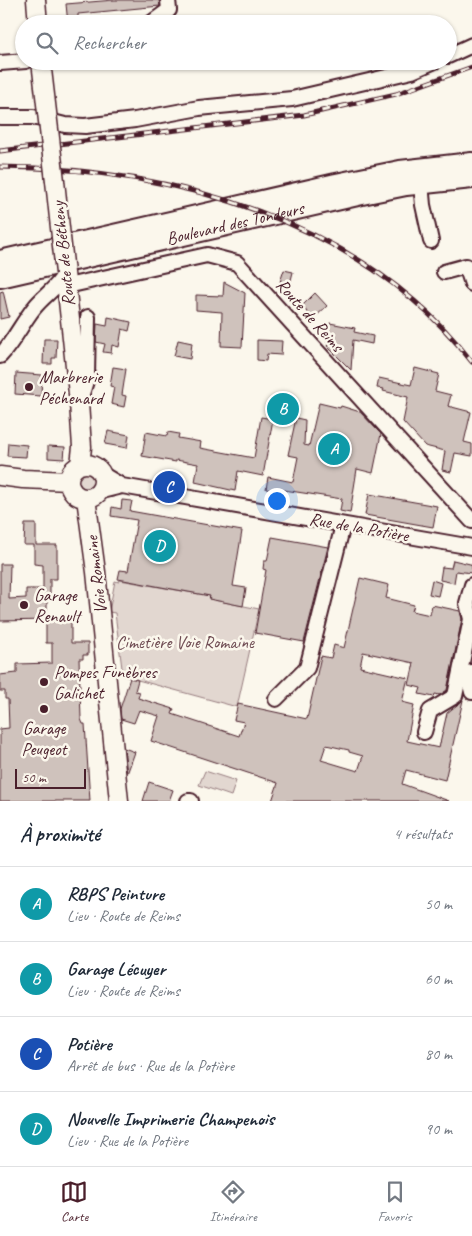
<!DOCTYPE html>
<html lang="fr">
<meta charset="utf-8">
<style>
body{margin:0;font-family:Caveat,sans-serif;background:#f2f2f3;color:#1f2937}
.scale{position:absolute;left:15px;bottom:12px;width:71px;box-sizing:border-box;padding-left:5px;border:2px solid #4a1f2b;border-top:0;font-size:14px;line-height:18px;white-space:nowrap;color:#4a1f2b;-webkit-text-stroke:4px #fbf7ec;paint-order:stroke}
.you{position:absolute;left:276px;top:500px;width:18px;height:18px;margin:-12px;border:4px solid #fff;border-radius:50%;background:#1a73e8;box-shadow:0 0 0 8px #1a73e833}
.badge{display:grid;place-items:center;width:32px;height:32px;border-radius:50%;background:#4a1f2b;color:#fff;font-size:16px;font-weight:700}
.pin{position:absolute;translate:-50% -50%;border:2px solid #fff;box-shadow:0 1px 5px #0006}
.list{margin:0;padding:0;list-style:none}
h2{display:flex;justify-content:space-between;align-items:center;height:65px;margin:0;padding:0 20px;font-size:21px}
h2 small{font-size:16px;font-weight:400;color:#747a83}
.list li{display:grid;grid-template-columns:32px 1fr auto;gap:15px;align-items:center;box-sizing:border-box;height:75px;padding:0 20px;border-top:1px solid #e0e1e3}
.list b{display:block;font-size:19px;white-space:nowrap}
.list p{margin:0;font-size:16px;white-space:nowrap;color:#747a83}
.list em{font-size:16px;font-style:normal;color:#747a83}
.icon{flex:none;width:28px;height:28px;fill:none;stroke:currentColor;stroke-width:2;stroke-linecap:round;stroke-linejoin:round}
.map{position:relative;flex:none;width:472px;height:801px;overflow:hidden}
.search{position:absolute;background:#fff;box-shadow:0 1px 4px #0004;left:15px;right:15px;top:15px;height:55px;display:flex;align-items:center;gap:12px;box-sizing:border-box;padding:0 18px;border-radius:28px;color:#747a83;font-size:19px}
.sheet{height:365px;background:#fff}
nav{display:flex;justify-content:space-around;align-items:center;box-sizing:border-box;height:70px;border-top:1px solid #e0e1e3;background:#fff;font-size:14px;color:#747a83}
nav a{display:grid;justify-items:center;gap:2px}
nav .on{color:#4a1f2b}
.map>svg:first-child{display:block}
.green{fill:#e2d7d0;stroke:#967b7e}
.building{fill:#cfc2bc;stroke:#4a1f2b;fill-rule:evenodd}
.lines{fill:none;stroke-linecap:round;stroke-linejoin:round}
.minor-casing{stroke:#4a1f2b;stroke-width:18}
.major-casing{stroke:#4a1f2b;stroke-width:21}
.highway-casing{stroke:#4a1f2b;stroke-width:24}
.minor{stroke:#fbf7ec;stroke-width:14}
.major{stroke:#fbf7ec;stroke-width:18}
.highway{stroke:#fbf7ec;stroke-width:20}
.rail-casing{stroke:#4a1f2b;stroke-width:5}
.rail{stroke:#fbf7ec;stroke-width:3;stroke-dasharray:9;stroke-linecap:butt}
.major-bridge-casing{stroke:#4a1f2b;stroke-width:21;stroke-linecap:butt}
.major-bridge{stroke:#fbf7ec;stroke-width:18}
.poi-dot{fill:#4a1f2b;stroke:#fbf7ec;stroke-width:2}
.labels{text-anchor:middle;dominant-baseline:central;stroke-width:5;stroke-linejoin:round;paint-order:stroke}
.street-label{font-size:18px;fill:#4a1f2b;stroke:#fbf7ec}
.poi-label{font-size:18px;fill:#4a1f2b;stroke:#fbf7ec;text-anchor:start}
.park-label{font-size:18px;fill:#704d54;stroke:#fbf7ec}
</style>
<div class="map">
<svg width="472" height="801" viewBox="0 0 472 801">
<rect width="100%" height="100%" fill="#fbf7ec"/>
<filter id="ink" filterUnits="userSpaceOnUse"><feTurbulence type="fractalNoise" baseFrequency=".02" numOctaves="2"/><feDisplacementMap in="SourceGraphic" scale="10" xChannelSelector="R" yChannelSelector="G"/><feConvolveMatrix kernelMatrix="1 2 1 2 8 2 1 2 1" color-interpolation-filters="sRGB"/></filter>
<g filter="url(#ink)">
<path class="green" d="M75 482a11 11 0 1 1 22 0a11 11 0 1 1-22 0Z
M120,580L210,596L209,599L259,609L237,707L123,676L115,613L109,612L115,581L119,582Z
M205,771L236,781L231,796L199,785Z"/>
<path class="building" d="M114,0H159L160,6L78,14V24H68L66,4Z
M284,270L293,272L290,284L280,282Z
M224,282L245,293L242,347L221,346L222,312L196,310V295L223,296Z
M3,291L9,317L0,319V292Z
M315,293L327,306L313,319L302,306Z
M108,317L131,322L129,331L122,329L119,347L112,345L111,353L103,352L105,344L96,342L97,324L107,326Z
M330,323L355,328L354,332L373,336L372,344L353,340L351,370L327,346L329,343L319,333Z
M44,339H57L56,358H52V364H43Z
M178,340L192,343L190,359L174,356Z
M257,340L282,341L281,355L267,354L266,361L257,360Z
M113,367L126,369L122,395L126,396L124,407L111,404L114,387L110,386Z
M415,368L439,374L435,391L451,395L448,406L471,412L464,442L472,444V456L455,453L451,472L442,470L445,451L425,446L403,422L408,397L383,391L384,389L377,388L379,378L411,385Z
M16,373L42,375L41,396L15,394Z
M271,400L297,406L294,418L269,412Z
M319,403L340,408L341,406L360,412L381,434L373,473L357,469L350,513L340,511L342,499L284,490L283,492L266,489L268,477L293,482L298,457L288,455L296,418L305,420L304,445L309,446Z
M261,417L273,419L263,476L238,471L235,491L195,482L198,464L176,460V462L142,456L146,432L167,436L168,432L179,434L178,438L201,442L200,448L254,458Z
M108,431L129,435L127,448L105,444Z
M8,443L27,445L26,457L7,456Z
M48,446L65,447L64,459L48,458Z
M369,494L437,506L433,527L365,515Z
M122,500L132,501L130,511L242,531L233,586L246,588L243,606L209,599L210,596L118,579L120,570L128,571L137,520L111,516L112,507L121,509Z
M25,524H36V545H57V579H50V598H47V620L0,621V564H10L9,599L26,598V589H43V565L34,564V545H24Z
M272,537L328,547L304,642L255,633L266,570L263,569L264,561H267Z
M453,560L470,564L472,565V573L456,571L454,583L440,580L442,567L451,568Z
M360,578L389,585L386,598L414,605L412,611L430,615L432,605L460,611L462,619L447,690L440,695L435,694L434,697L419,694L421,688L409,685L414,663L363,652L360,667L408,678L402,702L414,705L407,741L439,748L447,713L463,700L445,780L406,770L402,784L449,801H272L278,783L151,741L159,716L139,710L134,723L121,719L120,709L130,678L138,680L135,691L140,692L138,698L174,709L172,714L239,736L244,722L234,720L238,704L307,719L321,656L331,658L334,645L344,648ZM326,745L349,750V752L363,756L358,771L321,760Z
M432,580L441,583L438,596L429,594Z
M46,621H71V643H88V655H83V659H79L81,719L83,724H85L90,801H0V729L9,728L8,699H5V691H0V675L17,673V664L52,663V643H46Z
M124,748L135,752L127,774Z
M149,782L173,790L169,801H143Z"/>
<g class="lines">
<defs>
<path id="minor" d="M150,24L169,10L168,0
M448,56L472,45
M0,63L26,61
M0,117H33L65,125L85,126L135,120L199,108L292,99L412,71L435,61
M421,183L423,205L431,241
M444,272L466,266L472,284
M67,286L207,255L237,263L472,521
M0,356C14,341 22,323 34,308C45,294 57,289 65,273
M80,400L87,378L88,317
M100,473L122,486
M98,492L122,486L472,547
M472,672L470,684L472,692
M276,699L307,668L343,525
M424,732L430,711L455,696L471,619L467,603L472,585
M188,801H191"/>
<path id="major" d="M36,0L38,24
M55,181L61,237
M65,273L79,403L82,447L80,465
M69 481a17 17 0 1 1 34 0a17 17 0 1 1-34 0Z
M0,476L23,479L69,481
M86,498L96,572L119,801"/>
<g id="highway">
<path d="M0,261L336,184L400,171L472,163"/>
<path id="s1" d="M0,277L362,194L406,185L472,178"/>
</g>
</defs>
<use href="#minor" class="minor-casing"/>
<use href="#major" class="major-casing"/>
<use href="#highway" class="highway-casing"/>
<use href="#minor" class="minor"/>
<use href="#major" class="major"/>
<use href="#highway" class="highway"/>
<defs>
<path id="rail" d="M0,151L304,115L396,94L472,67
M0,167C172,168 363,220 472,362"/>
</defs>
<use href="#rail" class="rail-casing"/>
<use href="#rail" class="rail"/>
<defs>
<path id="major-bridge" d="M41,61L55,181
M61,237L65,273"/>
</defs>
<use href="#major-bridge" class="major-bridge-casing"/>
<use href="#major-bridge" class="major-bridge"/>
</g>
</g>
<g class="poi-dot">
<circle cx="29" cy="387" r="5"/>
<circle cx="24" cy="605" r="5"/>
<circle cx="44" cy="682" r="5"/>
<circle cx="44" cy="709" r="5"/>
</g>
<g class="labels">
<g class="street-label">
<text stroke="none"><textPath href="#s1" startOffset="241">Boulevard des Tondeurs</textPath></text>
<text transform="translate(63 254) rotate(-96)">Route de Bétheny</text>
<text transform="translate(310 315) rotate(48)">Route de Reims</text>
<text transform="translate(359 527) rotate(10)">Rue de la Potière</text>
<text transform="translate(96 575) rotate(-97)">Voie Romaine</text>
</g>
<g class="poi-label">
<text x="39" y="377">Marbrerie<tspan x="39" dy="21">Péchenard</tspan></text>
<text x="34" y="595">Garage<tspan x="34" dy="21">Renault</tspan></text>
<text x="54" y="672">Pompes Funèbres<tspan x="54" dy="21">Galichet</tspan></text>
<text x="44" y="728" text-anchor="middle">Garage<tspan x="44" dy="21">Peugeot</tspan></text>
</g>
<g class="park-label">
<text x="185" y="642">Cimetière Voie Romaine</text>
</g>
</g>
</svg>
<div class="scale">50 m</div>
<div class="you"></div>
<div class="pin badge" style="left:334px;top:449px;background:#0f9aa8">A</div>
<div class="pin badge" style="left:283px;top:409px;background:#0f9aa8">B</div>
<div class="pin badge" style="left:169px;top:487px;background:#1a4fb4">C</div>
<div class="pin badge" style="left:160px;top:546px;background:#0f9aa8">D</div>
<div class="search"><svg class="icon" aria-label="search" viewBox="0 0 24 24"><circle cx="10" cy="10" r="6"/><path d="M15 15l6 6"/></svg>Rechercher</div>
</div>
<section class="sheet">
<h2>À proximité<small>4 résultats</small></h2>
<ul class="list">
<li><span class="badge" style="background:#0f9aa8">A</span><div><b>RBPS Peinture</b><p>Lieu · Route de Reims</p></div><em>50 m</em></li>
<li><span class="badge" style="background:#0f9aa8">B</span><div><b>Garage Lécuyer</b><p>Lieu · Route de Reims</p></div><em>60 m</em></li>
<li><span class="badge" style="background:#1a4fb4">C</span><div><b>Potière</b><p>Arrêt de bus · Rue de la Potière</p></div><em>80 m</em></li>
<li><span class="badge" style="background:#0f9aa8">D</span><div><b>Nouvelle Imprimerie Champenois</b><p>Lieu · Rue de la Potière</p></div><em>90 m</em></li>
</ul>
</section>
<nav>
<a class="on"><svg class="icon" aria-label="map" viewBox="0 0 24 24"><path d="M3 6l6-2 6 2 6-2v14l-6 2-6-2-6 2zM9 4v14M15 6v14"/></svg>Carte</a>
<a><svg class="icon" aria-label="directions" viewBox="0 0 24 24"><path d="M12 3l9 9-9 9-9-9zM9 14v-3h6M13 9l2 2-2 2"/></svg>Itinéraire</a>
<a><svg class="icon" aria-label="saved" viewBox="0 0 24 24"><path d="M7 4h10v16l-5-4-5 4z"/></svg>Favoris</a>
</nav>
